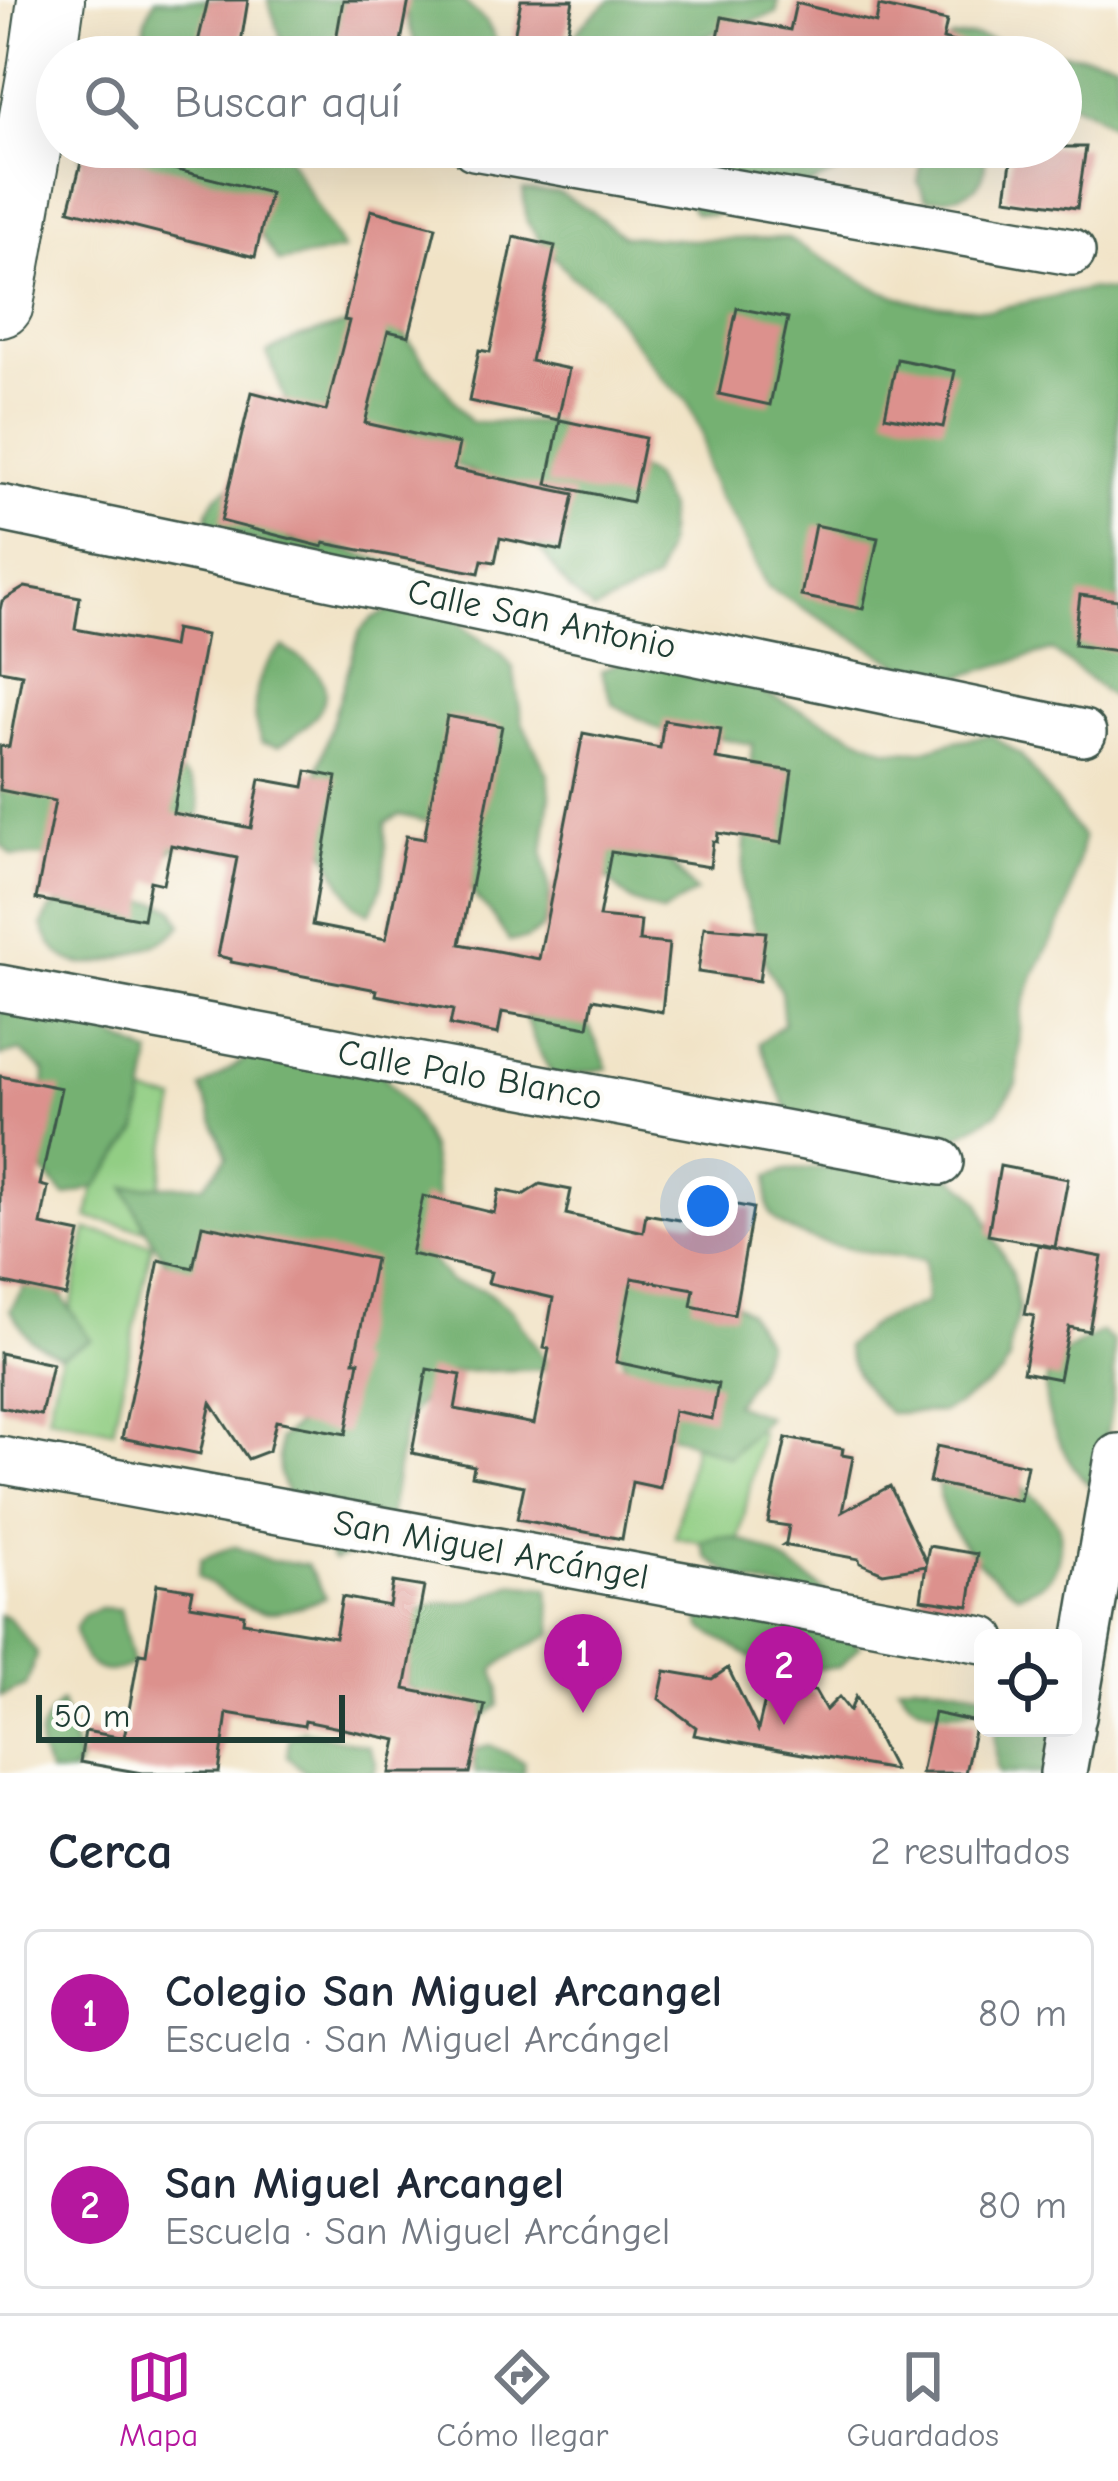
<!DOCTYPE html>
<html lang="es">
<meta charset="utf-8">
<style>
body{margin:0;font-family:"Comic Neue",sans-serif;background:#f2f2f3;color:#1f2937}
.controls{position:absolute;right:36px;bottom:36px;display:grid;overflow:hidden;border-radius:18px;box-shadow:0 12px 48px #0002}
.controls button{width:108px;height:108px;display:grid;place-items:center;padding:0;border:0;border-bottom:3px solid #e0e1e3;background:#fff;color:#1f2937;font:60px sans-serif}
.scale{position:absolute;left:36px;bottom:30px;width:309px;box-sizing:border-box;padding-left:12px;border:6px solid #1f3d34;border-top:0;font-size:33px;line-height:42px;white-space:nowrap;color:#1f3d34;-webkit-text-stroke:9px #fdfcf7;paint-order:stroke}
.you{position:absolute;left:708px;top:1206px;width:42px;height:42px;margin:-30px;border:9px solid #fff;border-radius:50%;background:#1a73e8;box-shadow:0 0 0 18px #1a73e833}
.badge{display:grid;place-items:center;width:78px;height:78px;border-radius:50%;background:#b5179e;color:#fff;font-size:39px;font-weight:700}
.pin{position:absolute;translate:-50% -99px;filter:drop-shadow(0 3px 6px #0008)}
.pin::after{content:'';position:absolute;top:63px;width:42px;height:36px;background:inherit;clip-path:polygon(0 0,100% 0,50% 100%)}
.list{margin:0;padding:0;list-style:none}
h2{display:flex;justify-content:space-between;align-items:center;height:156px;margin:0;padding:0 48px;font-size:51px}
h2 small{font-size:39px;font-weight:400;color:#747a83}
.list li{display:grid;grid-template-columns:78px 1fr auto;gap:36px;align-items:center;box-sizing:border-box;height:168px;margin:0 24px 24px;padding:0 24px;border:3px solid #e0e1e3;border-radius:18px}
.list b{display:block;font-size:45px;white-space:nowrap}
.list p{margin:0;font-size:39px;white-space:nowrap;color:#747a83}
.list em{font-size:39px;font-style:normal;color:#747a83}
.icon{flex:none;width:66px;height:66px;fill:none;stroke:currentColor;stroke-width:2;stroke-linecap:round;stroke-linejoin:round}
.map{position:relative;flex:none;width:1118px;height:1773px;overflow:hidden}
.search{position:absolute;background:#fff;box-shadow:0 12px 48px #0002;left:36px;right:36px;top:36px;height:132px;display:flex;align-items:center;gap:30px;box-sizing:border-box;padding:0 42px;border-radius:66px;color:#747a83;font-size:45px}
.sheet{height:540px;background:#fff}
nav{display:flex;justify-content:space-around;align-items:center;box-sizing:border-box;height:168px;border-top:3px solid #e0e1e3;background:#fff;font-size:33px;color:#747a83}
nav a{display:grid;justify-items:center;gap:6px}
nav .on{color:#b5179e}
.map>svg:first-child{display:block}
.green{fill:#92ce84;stroke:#58865c;stroke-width:3}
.forest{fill:#75b172;stroke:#4a7753;stroke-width:3}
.building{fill:#dc918d}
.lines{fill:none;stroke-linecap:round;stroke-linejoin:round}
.minor-casing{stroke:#3e564a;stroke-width:50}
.primary-casing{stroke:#3e564a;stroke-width:70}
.minor{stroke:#fff;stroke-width:45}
.primary{stroke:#fff;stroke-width:66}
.labels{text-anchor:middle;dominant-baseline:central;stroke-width:9;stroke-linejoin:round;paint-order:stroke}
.street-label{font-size:36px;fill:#1f3d34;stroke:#fdfcf7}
</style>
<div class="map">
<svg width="1118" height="1773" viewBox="0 0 1118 1773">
<rect width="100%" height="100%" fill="#fdfcf7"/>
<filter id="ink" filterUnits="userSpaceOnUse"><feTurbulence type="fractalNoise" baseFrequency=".00833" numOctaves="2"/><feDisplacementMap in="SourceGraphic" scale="24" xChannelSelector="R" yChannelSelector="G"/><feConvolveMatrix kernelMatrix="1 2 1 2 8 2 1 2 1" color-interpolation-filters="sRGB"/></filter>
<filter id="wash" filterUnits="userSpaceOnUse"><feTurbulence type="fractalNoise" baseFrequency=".004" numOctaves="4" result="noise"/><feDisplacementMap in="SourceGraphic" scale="48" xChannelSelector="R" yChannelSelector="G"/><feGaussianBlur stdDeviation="2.7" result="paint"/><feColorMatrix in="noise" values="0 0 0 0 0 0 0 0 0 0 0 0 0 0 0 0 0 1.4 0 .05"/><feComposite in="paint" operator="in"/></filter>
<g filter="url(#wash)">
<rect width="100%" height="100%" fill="#f1e3c6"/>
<path class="green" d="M113,1088L176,1101L151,1231L88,1218Z
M87,1230L152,1244L113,1430L48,1416Z
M699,1419L761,1432L737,1550L675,1537Z"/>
<path class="forest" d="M155,0H231L232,35L220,49L209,57H161L152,52L144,38L145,20Z
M268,0H350L339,50L332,57H287Z
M402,0H462L487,23L505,57H419Z
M611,0H778L777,13L691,41L670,57H568C570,31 591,16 611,0Z
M972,36C995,39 1016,46 1039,50C1065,55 1090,53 1116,61L1118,129L1087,110L1061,98V57H937V47L953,38Z
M85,147H282L343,250L279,262L260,234L99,187L80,156Z
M701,147H838L836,173L804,187L768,195L712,215L695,213L667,169L670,153Z
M924,147H983C993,190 963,199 926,199L918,182Z
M523,190L559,193L591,211L623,236L691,240L786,238L879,290L918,303L991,310L1089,289L1118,292V702L1052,650L955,678L919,676L767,587L737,525L718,497L706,467L702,434L687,401L662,378L600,296L571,276L547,249L527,222Z
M370,318L402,332L470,422L556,423L652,477L668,509L667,544L656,580L594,611L569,589L491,481L457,465L307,454L267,353L298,338Z
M245,477L311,511L289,540L342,549L423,572L414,587L207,528C206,496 221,493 245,477Z
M432,592L470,632L501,653L513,668L522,722L548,775L550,795L543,853L549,889V910L542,928L527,939L509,941L490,912L477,899L433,823L400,815L385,823C385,853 388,888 369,913L355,905L336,873L313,824L312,789L360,631L373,618Z
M284,647C295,656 315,666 321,678C337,707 300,732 279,746L262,743C248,713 255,667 284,647Z
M631,657L700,663L887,750L922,751L955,741L991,735L1021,755L1083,838L1067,910L1034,975L1021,1012L1017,1083L997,1113L940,1147L835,1156L787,1109L759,1043L784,1024L781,992L765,963L742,889L752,744L718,738L679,740L613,704L601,671Z
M0,757L169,765C216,791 205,838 160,857L13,856L0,844Z
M623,809L696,892L662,913L630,900L604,876L598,826Z
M65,899L157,902L174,909L182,925C169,941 153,945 134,953C93,969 60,975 42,925L50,910Z
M0,986C50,1009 102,1029 151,1055L138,1131L96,1187L65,1196L43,1171L42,1137L45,1072L21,1051L0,1056Z
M524,1014L588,1024L608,1068L554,1078L537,1048Z
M261,1049L367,1054L412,1112L430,1148L441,1220L429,1256L450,1282L484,1290L512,1311L551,1369L452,1372L427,1393L405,1422L388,1524L368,1551L334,1560L292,1506L279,1474V1439L304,1419C237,1347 163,1279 125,1187L204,1185L227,1157L201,1088Z
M845,1167L954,1178L969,1190L980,1203L994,1239L1011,1270L1019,1310L1010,1343L1009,1360L1001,1375L957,1405L942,1412L889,1413C869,1394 852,1373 846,1346L874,1323L926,1303L925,1260C891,1255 789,1246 771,1214C765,1203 768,1188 769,1176L786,1170Z
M624,1268L689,1272L748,1312L766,1342L754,1376L734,1404L768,1417L729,1457L661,1431L640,1400L613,1336Z
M27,1283L60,1294L91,1340L60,1356L30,1339L10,1310Z
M1101,1332L1113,1342C1118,1398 1107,1435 1092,1488C1065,1463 1024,1390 1059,1357C1070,1347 1088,1340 1101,1332Z
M986,1457C1004,1473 1055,1508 1060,1531C1061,1537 1060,1544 1059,1550C1059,1576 1041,1587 1018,1594C979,1569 937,1525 938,1476Z
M718,1537C765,1537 809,1581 846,1607L736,1578L707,1558L701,1542Z
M234,1546L268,1560L306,1564L326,1597C259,1624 254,1614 198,1576L201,1559Z
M513,1584L548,1588L553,1633C533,1646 511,1652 494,1670L499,1687L498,1706L484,1717L432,1706L406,1684L415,1613C436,1599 442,1605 464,1602C480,1600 498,1590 513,1584Z
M732,1602L846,1635L860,1646L839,1667L788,1670L768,1668L702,1628L698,1612Z
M100,1608L120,1609L133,1664C99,1682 81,1663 75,1629L84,1615Z
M0,1615L9,1618L37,1653L26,1686L0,1696Z
M915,1682L957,1687L983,1693V1703C965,1715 931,1714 911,1701C907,1698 902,1690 898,1685Z
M61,1702L80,1763L72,1773H49C33,1744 37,1725 61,1702Z
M1000,1728H1045L1055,1736L1054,1773H1000L997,1769L995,1735Z
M303,1730L368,1746L376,1762L375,1773H306L287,1756L289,1738Z
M490,1745L524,1762V1773H475L474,1749Z"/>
<g id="blocks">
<path class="building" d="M208,0H248L240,49L198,42Z
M343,0H409L398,57H333Z
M521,0H573L563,57H510Z
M796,3L876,23L879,6L947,21L943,39L965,45L964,57H714L722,17L790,30Z
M85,147L270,193L255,257L69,210Z
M1013,147H1086L1077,208L1006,198Z
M371,210L436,227L409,336L388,331L365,423L459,444L454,469L574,494L562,551L500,538L495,562L482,560L479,573L324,543L323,547L221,521L252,392L326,411L349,321L344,320Z
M514,237L555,246L531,361L569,369L558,420L469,401L479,350L490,352Z
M737,308L788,318L770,405L719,394Z
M897,359L955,371L943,427L885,416Z
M560,420L645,438L632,502L547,484Z
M815,525L878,538L863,609L801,596Z
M25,587L80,597L75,629L172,647L175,629L206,635L173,813L251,828L260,779L304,787L307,771L337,777L312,925L386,939L406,836L424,839L447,716L502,726L460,944L539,959L583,733L660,748L664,720L721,729L716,759L792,771L782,843L718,833L717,842L713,841L710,867L611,852L599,917L641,921L639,941L669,944L662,1012L593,999L588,1027L502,1012L498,1034L450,1025L453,1010L376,995L377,990L231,962V959L218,956L237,858L171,845L163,884L150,881L143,919L36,899L55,801L0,790V746L9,747L22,674L0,670V610L2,601Z
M1080,595L1118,600V651L1074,645Z
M704,927L766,932L759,981L698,972Z
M0,1076L61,1088L40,1185L48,1187L41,1225L80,1233L66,1296L0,1282Z
M1000,1166L1068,1179L1055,1247L988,1235Z
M540,1184L571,1190L566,1214L643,1232L646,1214L696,1223L700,1198L753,1208L734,1315L691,1306L694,1289L632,1278L616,1362L718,1384L712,1419L674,1411L660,1488L632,1482L622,1539L517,1519L524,1486L472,1476L474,1466L412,1453L427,1369L461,1375L455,1409L534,1424L549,1349L544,1348L553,1298L488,1283L491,1272L411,1254L423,1196L494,1213L499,1190L523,1195Z
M202,1225L375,1259L354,1361H359L346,1434L276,1421L269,1451L248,1459L211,1403L200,1454L122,1438L159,1260L193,1268Z
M1038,1245L1102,1257L1089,1331L1069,1327L1059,1379L1023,1372L1034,1316L1025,1314Z
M0,1353L52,1364L41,1415L0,1407Z
M786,1438L843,1449L842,1455L853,1457L842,1512L890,1486L926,1562L929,1546L977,1554L969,1606L921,1599L926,1566L883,1573L860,1563L859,1559L783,1545L786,1543L789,1526L768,1523Z
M937,1446L1027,1465L1020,1501L929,1482Z
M393,1582L424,1587L405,1689L485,1705L470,1773H390L397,1740L305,1721L304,1726L227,1713L219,1773H142L80,1762L85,1731L124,1738L139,1653L146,1654L157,1584L193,1590L190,1605L244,1614L243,1622L335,1637L342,1597L389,1606Z
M728,1668L758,1730L768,1688L815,1691L826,1710L839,1697L850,1711L856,1696L894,1770L694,1735L696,1727L659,1699L665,1671L712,1679Z
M934,1713L976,1722L965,1773H921Z"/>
</g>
</g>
<g filter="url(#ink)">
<use href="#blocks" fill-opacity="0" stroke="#3e564a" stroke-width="3"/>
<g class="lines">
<defs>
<path id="minor" d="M474,147L1072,252
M0,508L1083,733
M0,988L940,1162
M0,1460L983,1640
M1073,1717L1118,1457
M1063,1773L1071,1728"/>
<path id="primary" d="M0,304L41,71L51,0"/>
</defs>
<use href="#minor" class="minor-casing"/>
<use href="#primary" class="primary-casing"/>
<use href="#minor" class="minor"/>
<use href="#primary" class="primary"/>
</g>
</g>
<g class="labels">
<g class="street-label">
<text transform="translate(542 619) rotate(12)">Calle San Antonio</text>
<text transform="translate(470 1075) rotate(10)">Calle Palo Blanco</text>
<text transform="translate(491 1550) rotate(10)">San Miguel Arcángel</text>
</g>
</g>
</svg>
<div class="controls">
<button><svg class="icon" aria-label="locate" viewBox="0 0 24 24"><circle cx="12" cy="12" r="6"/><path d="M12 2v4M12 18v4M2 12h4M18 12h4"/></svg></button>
</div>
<div class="scale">50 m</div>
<div class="you"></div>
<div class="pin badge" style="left:583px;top:1713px">1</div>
<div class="pin badge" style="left:784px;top:1725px">2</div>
<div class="search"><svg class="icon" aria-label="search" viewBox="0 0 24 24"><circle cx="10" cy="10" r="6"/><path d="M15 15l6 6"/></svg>Buscar aquí</div>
</div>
<section class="sheet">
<h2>Cerca<small>2 resultados</small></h2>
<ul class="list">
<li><span class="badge">1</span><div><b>Colegio San Miguel Arcangel</b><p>Escuela · San Miguel Arcángel</p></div><em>80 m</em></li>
<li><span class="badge">2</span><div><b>San Miguel Arcangel</b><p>Escuela · San Miguel Arcángel</p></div><em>80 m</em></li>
</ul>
</section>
<nav>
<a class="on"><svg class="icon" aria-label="map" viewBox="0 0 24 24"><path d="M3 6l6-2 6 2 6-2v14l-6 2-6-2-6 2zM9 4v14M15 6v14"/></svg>Mapa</a>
<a><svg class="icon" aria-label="directions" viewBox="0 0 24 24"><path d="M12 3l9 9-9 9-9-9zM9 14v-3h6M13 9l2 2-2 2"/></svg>Cómo llegar</a>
<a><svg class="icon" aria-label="saved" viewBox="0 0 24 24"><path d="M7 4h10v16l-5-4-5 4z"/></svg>Guardados</a>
</nav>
